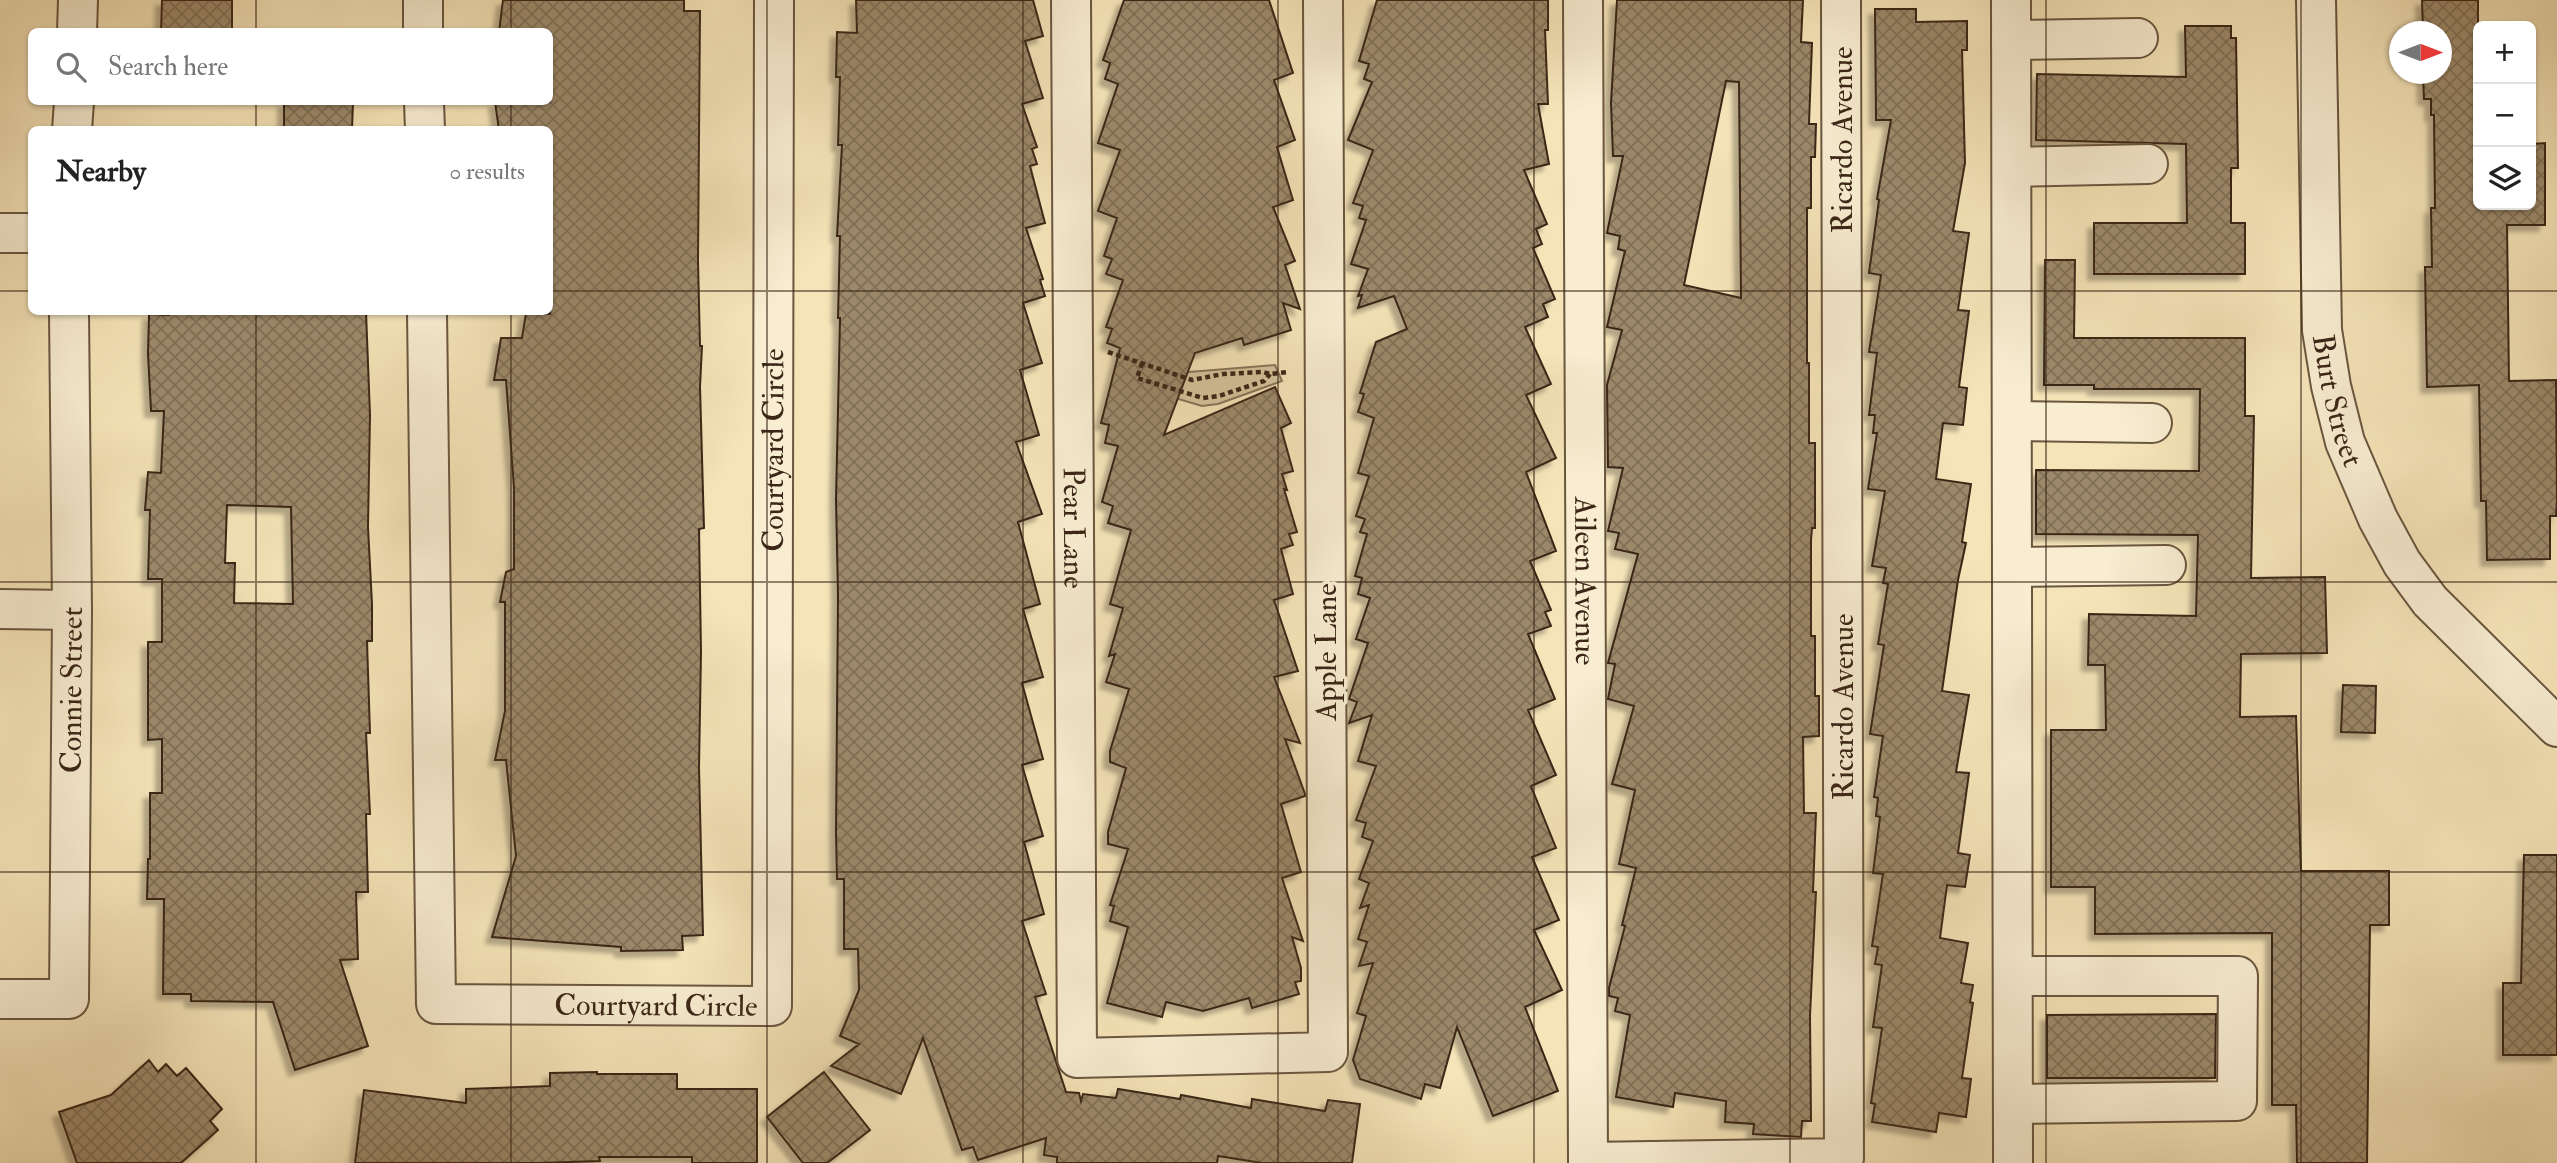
<!DOCTYPE html>
<meta charset="utf-8">
<style>
body{margin:0;font-family:"IM FELL Double Pica",serif;background:#f2f2f2;color:#222}
.controls{position:absolute;right:21px;top:21px;display:grid;overflow:hidden;border-radius:10px;box-shadow:0 2px 5px #0004}
.controls button{width:63px;height:63px;display:grid;place-items:center;padding:0;border:0;border-bottom:2px solid #e0e0e0;background:#fff;color:#222;font:35px sans-serif}
.compass{position:absolute;left:2389px;top:21px;width:63px;height:63px;border-radius:50%;background:#fff;box-shadow:0 2px 5px #0004;rotate:90deg}
.list{margin:0;padding:0;list-style:none}
h2{display:flex;justify-content:space-between;align-items:center;height:91px;margin:0;padding:0 28px;font-size:30px}
h2 small{font-size:23px;font-weight:400;color:#767676}
.icon{flex:none;width:38px;height:38px;fill:none;stroke:currentColor;stroke-width:2;stroke-linecap:round;stroke-linejoin:round}
.map{position:relative;flex:none;width:2557px;height:1163px;overflow:hidden}
.search{position:absolute;background:#fff;box-shadow:0 2px 5px #0004;left:28px;top:28px;width:525px;height:77px;display:flex;align-items:center;gap:18px;box-sizing:border-box;padding:0 24px;border-radius:10px;color:#767676;font-size:26px}
.panel{position:absolute;background:#fff;box-shadow:0 2px 5px #0004;left:28px;top:126px;width:525px;height:189px;border-radius:10px}
.map>svg:first-child{display:block}
.green{fill:#d5c49d;stroke:#88755a;stroke-width:2}
.building{fill:url(#building-cross-hatch);stroke:#3b2617;stroke-width:2;fill-rule:evenodd;filter:url(#shadow)}
.lines{fill:none;stroke-linecap:round;stroke-linejoin:round}
.minor-casing{stroke:#6a563f;stroke-width:42}
.path{stroke:#3b2617;stroke-width:4.5;stroke-dasharray:5 3.5;stroke-linecap:butt}
.minor{stroke:#f8edd1;stroke-width:38}
.grid{fill:none;stroke:#3b2617;stroke-width:2;stroke-opacity:0.55}
.labels{text-anchor:middle;dominant-baseline:central;stroke-width:7;stroke-linejoin:round;paint-order:stroke}
.street-label{font-size:30px;fill:#3b2617;stroke:#f8edd1}
</style>
<div class="map">
<svg width="2557" height="1163" viewBox="0 0 2557 1163">
<defs>
<pattern id="building-cross-hatch" width="8" height="8" patternUnits="userSpaceOnUse" patternTransform="scale(1.75)"><rect width="8" height="8" fill="#9c896b"/><path d="M0 0l8 8M0 8l8-8" fill="none" stroke="#807057"/></pattern>
<filter id="shadow"><feDropShadow dx="-6" dy="6" stdDeviation="2" flood-color="#0004"/></filter>
</defs>
<rect width="100%" height="100%" fill="#f5e4b8"/>
<filter id="stains"><feTurbulence type="fractalNoise" baseFrequency=".00286" numOctaves="4"/><feColorMatrix values="0 0 0 0 .2 0 0 0 0 .09 0 0 0 0 .02 0 0 0 .5 -.17"/></filter>
<radialGradient id="worn" r=".72"><stop offset=".6" stop-color="#630" stop-opacity="0"/><stop offset="1" stop-color="#630" stop-opacity=".3"/></radialGradient>
<path class="green" d="M1137,355L1189,372L1275,365L1282,381L1218,404L1202,406L1128,384Z"/>
<path class="building" d="M162,0H232V32H161Z
M503,0H684V11H700L698,261L700,346H702L700,387L704,528L699,529L701,652L699,767L703,935L682,936L683,950L621,951V947L492,937L516,856L506,760H495L505,711V602H500L506,572L514,569V488L506,380H494L501,338H522L526,313L550,314V130H499L495,102H550V32H499Z
M856,0H1033L1043,36L1025,41L1043,98L1022,104L1037,147L1032,149L1037,164L1030,166L1045,223L1026,228L1043,279L1040,280L1045,296L1023,303L1042,363L1020,370L1039,435L1016,442L1042,514L1018,522L1040,604L1023,609L1043,677L1022,683L1043,759L1022,765L1043,836L1024,842L1044,914L1022,921L1046,994L1035,997L1066,1092L1079,1093L1081,1101L1083,1094L1116,1098L1118,1089L1180,1099L1181,1095L1251,1108L1252,1099L1325,1111L1328,1100L1360,1104L1352,1163H1262L1218,1156L1217,1163H1057V1157L1044,1155L1046,1138L978,1160L973,1147L962,1150L923,1038L901,1094L831,1066L859,1044L840,1036L859,990L858,949H844V879H837L836,833L838,595L836,500L840,318H838L840,236H837L842,145H838L840,77H836L837,32L857,33Z
M1124,0H1269L1293,73L1274,80L1295,140L1277,147L1293,200L1273,207L1295,261L1285,265L1300,309L1283,303L1291,330L1244,345L1242,338L1195,353L1164,435L1275,387L1291,423L1281,428L1293,471L1282,474L1287,490L1284,489L1297,532L1289,534L1293,545L1281,549L1293,594L1274,600L1298,671L1274,677L1300,743L1285,739L1305,794V796L1281,804L1301,872L1282,878L1303,941L1292,937L1301,968V981L1295,982L1299,994L1252,1008L1249,998L1203,1011L1166,1002L1162,1017L1107,1003L1128,927L1110,921L1114,906L1110,905L1128,849L1108,844V832L1126,768L1110,762V751L1129,689L1106,682L1115,654L1109,656L1123,608L1110,604L1131,530L1108,523L1113,506L1102,502L1118,446L1105,443L1109,425L1101,423L1120,348L1107,343L1112,329L1106,327L1123,280L1106,274L1112,259L1104,256L1117,218L1098,211L1120,150L1098,143L1118,84L1105,79L1110,63L1103,60Z
M1377,0H1548V30H1545L1548,104H1538L1549,164L1524,170L1547,224L1536,229L1542,244L1533,248L1555,299L1543,304L1548,317L1525,327L1551,384L1526,395L1556,458L1526,472L1556,551L1530,561L1551,610L1545,612L1551,626L1528,634L1555,699L1528,710L1556,775L1531,786L1556,848L1532,857L1559,920L1534,930L1562,990L1525,1007L1558,1091L1493,1116L1457,1027L1440,1088L1425,1084L1421,1099L1360,1079L1353,1060L1366,1016L1357,1013L1373,963L1359,966L1367,942L1358,939L1369,905L1360,908L1369,883L1359,879L1373,841L1362,837L1366,823L1356,820L1376,766L1358,761L1372,715L1349,723L1357,702L1349,699L1368,643L1356,639L1370,598L1358,594L1362,578L1355,576L1367,534L1360,532L1365,519L1356,516L1369,476L1358,473L1374,418L1358,412L1364,394L1360,393L1376,342L1407,329L1394,296L1358,308L1362,295L1358,296L1368,269L1351,264L1366,220L1359,218L1363,206L1353,203L1373,150L1348,140L1372,82L1364,79L1369,64L1359,61Z
M1617,0H1803L1801,42L1812,43L1809,124H1816L1815,157H1811V208H1807V363H1809V443H1815V528H1812L1811,540V636H1815V696H1819V736L1803,737L1804,813H1816L1813,892H1816L1810,1016L1811,1121H1802L1801,1137L1753,1134L1754,1124L1725,1122L1726,1101L1675,1093L1673,1107L1616,1097L1630,1015L1615,1011L1618,998L1609,996V988L1625,926L1622,925L1636,868L1619,864L1635,790L1612,784L1634,706L1608,699L1615,664L1608,663L1638,554L1615,549L1619,533L1608,531L1623,468L1608,467L1607,385L1622,330L1607,327L1625,251L1618,249L1620,236L1607,233L1623,156H1613L1611,103ZM1726,81L1739,82L1741,298L1684,285Z
M2422,0H2478V205H2531V144L2545,143V225H2507L2509,381L2556,380L2557,501L2556,516H2550V559L2487,560L2486,501H2481L2479,385L2427,387L2425,267H2432L2431,208H2435L2434,115H2431V99H2424L2423,74H2441V32H2423Z
M1875,9H1916V22L1967,21V50H1962L1965,163L1953,231L1969,233L1958,310L1969,311L1959,387L1967,388L1963,425L1943,423L1936,479L1971,484L1962,542L1966,543L1958,580L1942,691L1969,695L1956,772L1969,773L1958,853L1970,855L1965,887L1947,885L1940,938L1968,943L1961,983L1973,985L1970,1002L1973,1003L1962,1078L1971,1079L1966,1117L1939,1113L1936,1132L1872,1122L1875,1104L1871,1103L1882,1028L1873,1027L1882,965L1875,964L1878,947L1872,946L1883,874L1873,873L1880,817L1876,816L1878,798L1874,797L1883,736L1870,734L1884,645L1878,644L1888,584L1883,583L1886,568L1872,566L1885,491L1868,489L1877,433H1873L1875,415H1869L1877,353L1869,352L1881,275L1869,273L1879,200L1877,199L1891,120H1876Z
M2185,26H2231V38H2236L2238,168H2231V223H2245V274H2094V223H2187L2186,144L2036,140L2037,74L2186,77Z
M284,102H353L352,130H284Z
M2045,260H2075L2074,338H2245V416H2254L2251,578L2325,577L2327,653L2241,654L2240,717L2296,716L2301,871H2389V925H2370L2367,1163H2297L2296,1105H2272V933L2095,934V887H2051V730H2106L2105,665H2088L2089,614L2196,616L2198,535L2036,534V470L2199,471L2200,389H2094V385H2044Z
M169,312H366L370,415L368,527L372,604V641H367L370,733H366L370,814H366L368,892H356L358,959L340,960L368,1046L295,1070L273,1002L191,1001V994H163L164,899H147L148,859H150V793H162V739L148,740V642H162V579H148L150,510H145L148,472L161,473L164,411H151L148,354L149,314L169,315ZM227,505L291,507L293,604L234,603L235,563H225Z
M2343,685L2376,686L2375,733L2341,732Z
M2524,855H2557V1055H2503V983H2521Z
M2216,1014L2215,1078H2047V1015Z
M149,1060L158,1072L166,1064L177,1076L186,1068L222,1109L210,1121L218,1130L181,1163H77L59,1112L111,1095Z
M597,1072V1074H677V1089H757V1163H692V1157H599L600,1161L538,1163H355L364,1090L466,1103V1089L550,1086V1073Z
M824,1072L870,1130L827,1163H803L767,1117Z"/>
<g class="lines">
<defs>
<g id="minor">
<path d="M423,0V32"/>
<path id="s1" d="M1071,0L1077,1058L1328,1052L1323,0"/>
<path id="s2" d="M1583,0L1588,1162L1844,1158L1841,0"/>
<path d="M2011,0L2013,1163"/>
<path id="s3" d="M2316,0L2322,330L2331,386L2345,442L2378,519L2402,563L2430,601L2557,727"/>
<path d="M77,32L78,0"/>
<path d="M2011,40L2138,38"/>
<path d="M424,102L425,130"/>
<path d="M72,130L74,102"/>
<path d="M2012,167L2148,164"/>
<path d="M0,233H32"/>
<path id="s4" d="M427,312L436,1004L772,1006L774,0"/>
<path d="M2012,421L2152,423"/>
<path d="M2012,567L2166,565"/>
<path d="M0,609L72,610"/>
<path d="M2013,976H2238L2237,1101L2013,1104"/>
<path id="s5" d="M0,999H69L72,610L69,312"/>
</g>
</defs>
<use href="#minor" class="minor-casing"/>
<path class="path" d="M1108,352L1192,380L1223,374L1263,372L1270,374L1289,372
M1142,363L1137,378L1203,398L1219,396L1264,381L1270,374"/>
<use href="#minor" class="minor"/>
</g>
<path class="grid" d="M256,0V32M511,0V32M767,0V1163M1023,0V1163M1278,0V1163M1534,0V1163M1790,0V1163M2046,0V1163M2301,0V1163M256,102V130M511,102V130M0,291H32M550,291H2557M256,312V1163M511,312V1163M0,582H2557M0,872H2557"/>
<g class="labels">
<g class="street-label">
<text transform="translate(1842 140) rotate(-90)">Ricardo Avenue</text>
<text stroke="none"><textPath href="#s3" startOffset="402">Burt Street</textPath></text>
<text stroke="none"><textPath href="#s4" startOffset="1584">Courtyard Circle</textPath></text>
<text stroke="none"><textPath href="#s1" startOffset="528">Pear Lane</textPath></text>
<text stroke="none"><textPath href="#s2" startOffset="581">Aileen Avenue</textPath></text>
<text transform="translate(1326 652) rotate(-90)">Apple Lane</text>
<text stroke="none"><textPath href="#s5" startOffset="378">Connie Street</textPath></text>
<text transform="translate(1843 707) rotate(-90)">Ricardo Avenue</text>
<text stroke="none"><textPath href="#s4" startOffset="912">Courtyard Circle</textPath></text>
</g>
</g>
<rect width="100%" height="100%" filter="url(#stains)"/>
<rect width="100%" height="100%" fill="url(#worn)"/>
</svg>
<div class="controls">
<button>+</button>
<button>−</button>
<button><svg class="icon" aria-label="layers" viewBox="0 0 24 24"><path d="M12 4l9 5-9 5-9-5zM3 14l9 5 9-5"/></svg></button>
</div>
<svg class="compass" viewBox="-18 -18 36 36"><path d="M0-13l5 13h-10z" fill="#e53935"/><path d="M0 13l5-13h-10z" fill="#767676"/></svg>
<div class="search"><svg class="icon" aria-label="search" viewBox="0 0 24 24"><circle cx="10" cy="10" r="6"/><path d="M15 15l6 6"/></svg>Search here</div>
<section class="panel">
<h2>Nearby<small>0 results</small></h2>
<ul class="list">
</ul>
</section>
</div>
